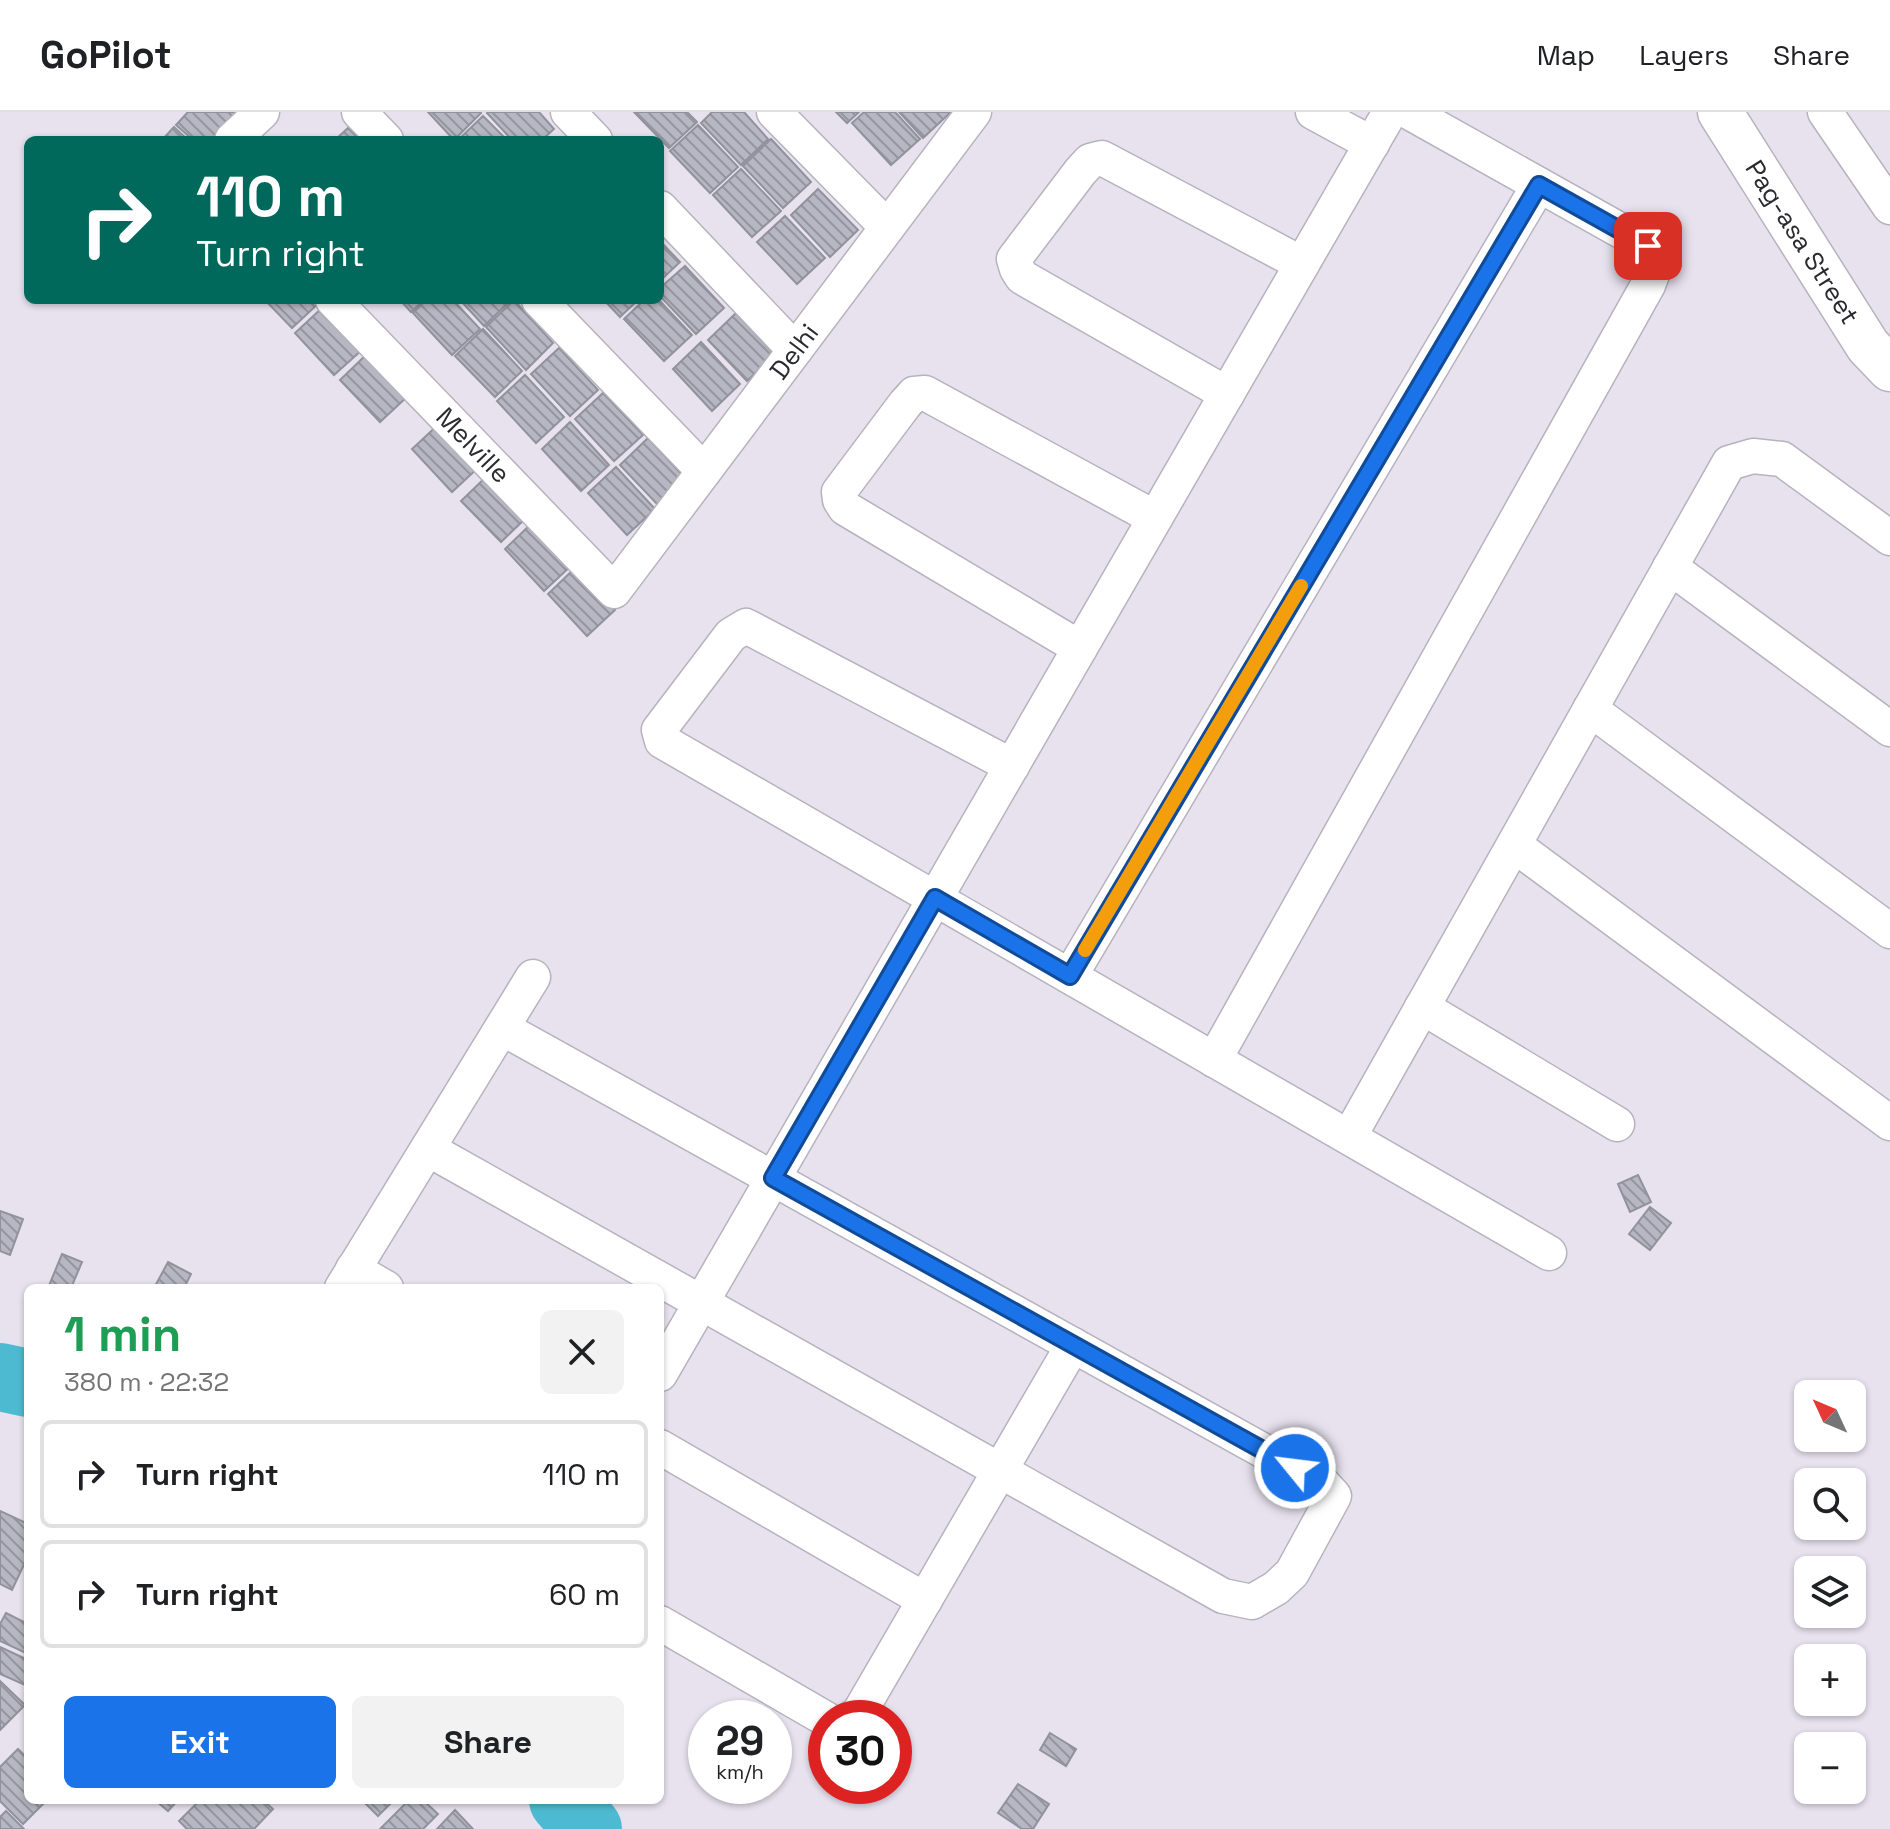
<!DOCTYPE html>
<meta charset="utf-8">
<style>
:root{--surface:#fff;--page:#f2f2f2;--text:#202124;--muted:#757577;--line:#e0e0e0;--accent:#1a73e8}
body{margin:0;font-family:"Space Grotesk",sans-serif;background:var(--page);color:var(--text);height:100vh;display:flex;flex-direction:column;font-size:30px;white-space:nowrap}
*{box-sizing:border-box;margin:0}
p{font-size:26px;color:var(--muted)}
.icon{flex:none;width:44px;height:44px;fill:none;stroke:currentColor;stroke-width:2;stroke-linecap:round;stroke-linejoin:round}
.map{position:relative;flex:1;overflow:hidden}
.details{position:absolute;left:24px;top:1172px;width:640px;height:520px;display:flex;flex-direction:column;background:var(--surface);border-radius:12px;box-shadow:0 2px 6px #0004}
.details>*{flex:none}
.top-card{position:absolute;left:24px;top:24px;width:640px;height:168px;border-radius:12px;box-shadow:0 2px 6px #0004;background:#00695c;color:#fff;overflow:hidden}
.needle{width:52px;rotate:314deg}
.tools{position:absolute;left:1794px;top:1268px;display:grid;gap:16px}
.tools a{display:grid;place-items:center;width:72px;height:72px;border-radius:12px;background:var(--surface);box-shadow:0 2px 6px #0004;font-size:40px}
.speed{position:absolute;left:688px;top:1588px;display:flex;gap:16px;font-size:40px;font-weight:700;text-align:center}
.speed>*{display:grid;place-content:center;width:104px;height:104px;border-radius:50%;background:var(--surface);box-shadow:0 2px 6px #0004;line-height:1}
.speed small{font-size:20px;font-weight:400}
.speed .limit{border:12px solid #d22;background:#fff;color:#111}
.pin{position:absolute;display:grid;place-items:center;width:68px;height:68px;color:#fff;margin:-34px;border-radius:16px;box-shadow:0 4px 12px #0006}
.me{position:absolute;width:88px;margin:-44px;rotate:299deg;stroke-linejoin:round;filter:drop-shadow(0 0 6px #0008)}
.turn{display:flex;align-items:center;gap:28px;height:168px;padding:0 40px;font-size:36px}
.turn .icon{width:104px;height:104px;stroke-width:2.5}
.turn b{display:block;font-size:56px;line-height:68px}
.round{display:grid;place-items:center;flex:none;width:84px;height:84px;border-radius:12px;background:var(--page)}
.overview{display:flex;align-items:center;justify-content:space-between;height:136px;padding:0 40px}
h1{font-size:48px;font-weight:700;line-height:60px;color:#1e9e55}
.primary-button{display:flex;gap:16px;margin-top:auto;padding:16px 40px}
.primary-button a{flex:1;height:92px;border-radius:12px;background:var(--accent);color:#fff;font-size:32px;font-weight:700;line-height:92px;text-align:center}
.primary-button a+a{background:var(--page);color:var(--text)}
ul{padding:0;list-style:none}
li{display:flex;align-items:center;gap:24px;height:108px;margin:0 16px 12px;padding:0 24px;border:4px solid var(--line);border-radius:12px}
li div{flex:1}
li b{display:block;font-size:30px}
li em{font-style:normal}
header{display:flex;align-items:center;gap:48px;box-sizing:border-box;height:112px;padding:0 40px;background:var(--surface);border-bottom:2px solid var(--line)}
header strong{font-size:38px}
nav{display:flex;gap:44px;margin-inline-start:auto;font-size:28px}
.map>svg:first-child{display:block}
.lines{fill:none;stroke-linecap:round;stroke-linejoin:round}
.river{stroke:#4dbad1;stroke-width:68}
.building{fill:url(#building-back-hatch);stroke:#91929d;stroke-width:2}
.street-casing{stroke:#b7b3be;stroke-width:37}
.secondary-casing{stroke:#b7b3be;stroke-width:47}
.street{stroke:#fff;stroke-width:34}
.secondary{stroke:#fff;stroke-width:44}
.route-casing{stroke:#114b97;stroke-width:20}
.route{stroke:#1a73e8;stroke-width:14}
.slow{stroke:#f59e0b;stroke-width:14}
.labels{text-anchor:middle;stroke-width:6;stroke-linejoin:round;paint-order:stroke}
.street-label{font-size:26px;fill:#2b292e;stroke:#f4effb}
</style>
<header>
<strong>GoPilot</strong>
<nav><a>Map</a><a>Layers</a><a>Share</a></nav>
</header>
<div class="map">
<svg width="1890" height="1717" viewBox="0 0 1890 1717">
<defs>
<pattern id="building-back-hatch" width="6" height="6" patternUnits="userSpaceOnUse" patternTransform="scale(2)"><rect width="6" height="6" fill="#b6b7c2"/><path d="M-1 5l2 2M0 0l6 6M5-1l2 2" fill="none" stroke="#94959e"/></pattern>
</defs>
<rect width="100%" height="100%" fill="#e7e2ee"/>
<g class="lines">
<path class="river" d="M0,1265L28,1271
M563,1688L588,1717"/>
</g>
<path class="building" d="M188,0H238L213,28H193L176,13Z
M428,0H480L481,1L454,28Z
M488,0H539L554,17L542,28H512L487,1Z
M634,0H687L697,10L669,36Z
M712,0H744L768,27L741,53L701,11Z
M836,0H859L847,11Z
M864,0H895L920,27L891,53L852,11Z
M899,0H951L923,26Z
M483,4L507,28H458Z
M698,13L738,55L710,81L670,39Z
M174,15L188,28H162Z
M348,16L360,28H335Z
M771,27L811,70L783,96L743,54Z
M741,57L781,99L752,125L713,83Z
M818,77L858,118L830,145L791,103Z
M785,104L825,146L797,172L757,130Z
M660,129L680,150L660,169Z
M685,154L724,196L696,222L660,184V176Z
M265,188H318L320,190L292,216Z
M400,188H424L411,200Z
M426,188H453L480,217L452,243L413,201Z
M460,188H511L484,214Z
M514,188L553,231L526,258L486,215Z
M604,188H638L620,205Z
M644,188H659L692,223L664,249L624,207Z
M323,195L363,237L334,263L295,221Z
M736,201L775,243L747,269L708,228Z
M483,217L522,259L495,285L455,244Z
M701,230L740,272L712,299L673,257Z
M559,236L598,278L570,304L531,262Z
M368,241L408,284L380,310L340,268Z
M525,263L564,305L536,331L497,289Z
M603,281L643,323L614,349L575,307Z
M570,310L609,353L581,379L542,337Z
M440,311L480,354L452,380L412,337Z
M648,326L688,369L660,395L620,353Z
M616,355L655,397L627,423L588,381Z
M489,362L528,404L501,430L461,389Z
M533,410L573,452L544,479L505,437Z
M576,455L615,498L587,524L548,482Z
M1638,1063L1651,1090L1630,1100L1618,1072Z
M1650,1095L1671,1111L1650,1138L1629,1122Z
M0,1099L23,1107L10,1143L0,1139Z
M62,1142L82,1150L71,1176H48Z
M168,1150L191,1162L184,1176H154Z
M0,1399L28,1412V1444L12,1478L0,1472Z
M6,1501L28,1512V1542L0,1529V1512Z
M0,1535L28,1548V1566L25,1573L0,1562Z
M0,1569L25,1593L0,1618Z
M1050,1621L1076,1637L1066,1654L1040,1638Z
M18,1637L28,1647V1688H47L23,1712L0,1689V1655Z
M1018,1672L1049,1692L1033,1717H1022L998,1701Z
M155,1688H178L168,1699Z
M200,1688H263L273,1697L254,1717H187L179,1709Z
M362,1688H394L378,1704Z
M409,1688H423L438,1702L423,1717H380Z
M455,1698L473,1717H437Z
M6,1699L24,1717H0V1705Z"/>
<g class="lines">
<defs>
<g id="street">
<path d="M359,0L386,28"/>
<path d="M568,0L595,28"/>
<path d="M774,0L887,115"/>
<path d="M1313,0L1372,32"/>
<path d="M1825,0L1890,95"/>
<path d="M232,28L262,0"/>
<path d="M660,96L795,238"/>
<path id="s1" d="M333,188L614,479L974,0"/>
<path d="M539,188L704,359"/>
<path d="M1227,282L1022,165L1017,157L1014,147L1080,60L1090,49L1102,46L1302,152"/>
<path d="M1670,455L1890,617"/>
<path d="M1080,536L845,396L840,388L839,380L905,292L914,282L925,281L1155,406"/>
<path d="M1590,597L1890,819"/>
<path d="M1012,654L746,514L731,523L659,618L662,629L1549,1141"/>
<path d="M1514,733L1890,1011"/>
<path d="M1070,864L1539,73"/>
<path d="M1422,895L1617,1012"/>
<path d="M1214,948L1648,173L1655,154L1648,134L1409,0"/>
<path d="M1349,1025L1729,351L1753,344L1782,347L1890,426"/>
<path d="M428,1037L1223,1484L1252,1490L1276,1476L1292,1461L1334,1384L1323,1372L502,916"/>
<path d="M353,1157L386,1176"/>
<path d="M342,1176L533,865"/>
<path d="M660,1262L1390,0"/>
<path d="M660,1335L925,1488"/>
<path d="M660,1511L826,1607"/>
<path d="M852,1606L859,1601L1073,1233"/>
</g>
<g id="secondary">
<path id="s2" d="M1720,0L1868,234L1890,257"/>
</g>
</defs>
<use href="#street" class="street-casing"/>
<use href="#secondary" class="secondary-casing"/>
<use href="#street" class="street"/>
<use href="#secondary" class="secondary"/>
</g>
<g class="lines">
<defs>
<path id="route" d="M1295,1356L773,1066L935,786L1070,864L1539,73L1648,134"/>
</defs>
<use href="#route" class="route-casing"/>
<use href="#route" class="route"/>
<path class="slow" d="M1085,838L1301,474"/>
</g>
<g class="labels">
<g class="street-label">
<text dy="9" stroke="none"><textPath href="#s2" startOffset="154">Pag-asa Street</textPath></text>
<text dy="9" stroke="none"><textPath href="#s1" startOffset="704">Delhi</textPath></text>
<text dy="9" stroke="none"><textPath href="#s1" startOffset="202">Melville</textPath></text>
</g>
</g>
</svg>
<div class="tools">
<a><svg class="needle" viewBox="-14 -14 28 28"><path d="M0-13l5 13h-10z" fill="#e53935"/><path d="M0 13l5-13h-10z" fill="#757577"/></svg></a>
<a><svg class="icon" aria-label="search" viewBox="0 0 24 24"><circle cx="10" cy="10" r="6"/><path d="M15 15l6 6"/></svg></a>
<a><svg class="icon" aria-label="layers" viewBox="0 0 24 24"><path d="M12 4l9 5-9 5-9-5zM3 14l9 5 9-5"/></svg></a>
<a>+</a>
<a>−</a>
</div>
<div class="speed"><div>29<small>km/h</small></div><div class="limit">30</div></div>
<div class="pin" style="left:1648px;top:134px;background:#d93025"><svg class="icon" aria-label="arrive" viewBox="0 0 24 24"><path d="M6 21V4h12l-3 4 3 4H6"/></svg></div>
<svg class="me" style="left:1295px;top:1356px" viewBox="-20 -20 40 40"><circle r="17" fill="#1a73e8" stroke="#fff" stroke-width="3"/><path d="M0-11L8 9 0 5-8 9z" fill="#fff"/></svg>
<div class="top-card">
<div class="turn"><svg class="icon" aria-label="right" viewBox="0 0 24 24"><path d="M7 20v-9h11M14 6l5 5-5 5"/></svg><div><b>110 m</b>Turn right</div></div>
</div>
<section class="details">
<div class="overview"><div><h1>1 min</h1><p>380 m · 22:32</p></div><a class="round"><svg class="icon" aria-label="close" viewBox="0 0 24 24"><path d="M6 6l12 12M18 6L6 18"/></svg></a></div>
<ul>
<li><svg class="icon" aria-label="right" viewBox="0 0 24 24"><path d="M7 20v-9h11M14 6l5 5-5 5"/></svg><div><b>Turn right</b></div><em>110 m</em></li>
<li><svg class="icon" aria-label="right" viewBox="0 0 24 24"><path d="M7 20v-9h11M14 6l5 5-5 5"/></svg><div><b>Turn right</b></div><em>60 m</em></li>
</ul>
<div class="primary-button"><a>Exit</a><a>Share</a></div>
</section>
</div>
